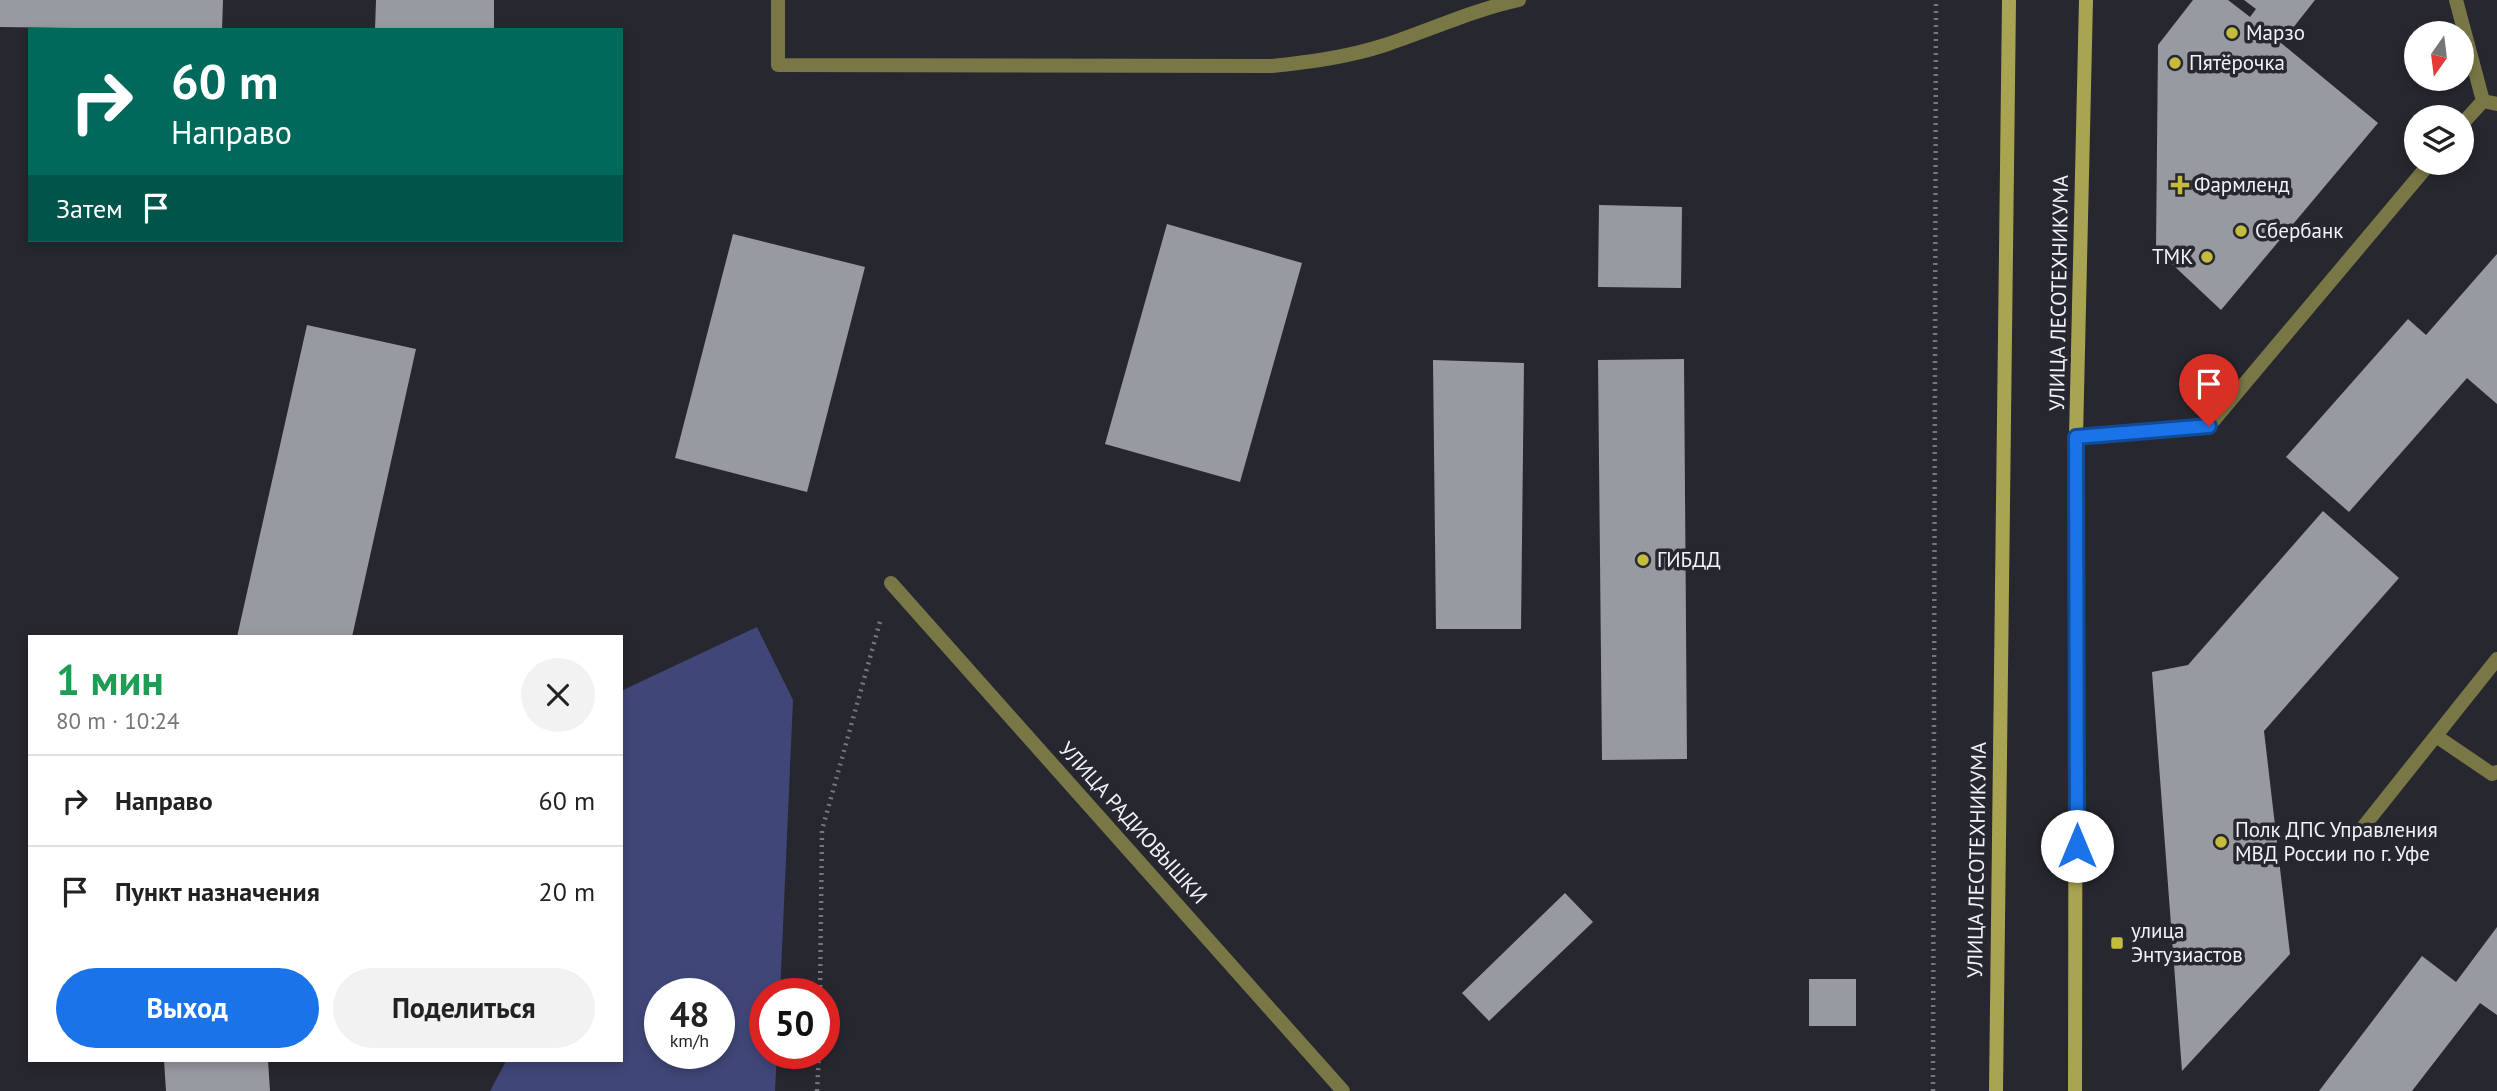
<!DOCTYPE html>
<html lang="ru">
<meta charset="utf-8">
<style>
:root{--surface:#fff;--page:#f2f2f2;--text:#222;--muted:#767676;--line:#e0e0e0;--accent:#1a73e8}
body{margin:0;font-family:"PT Sans",sans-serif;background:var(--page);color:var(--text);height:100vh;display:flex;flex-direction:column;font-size:26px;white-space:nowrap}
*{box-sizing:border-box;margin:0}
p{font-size:23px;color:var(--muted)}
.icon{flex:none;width:38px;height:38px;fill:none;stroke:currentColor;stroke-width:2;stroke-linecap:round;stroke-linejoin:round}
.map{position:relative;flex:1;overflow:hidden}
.drawer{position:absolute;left:28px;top:635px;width:595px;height:427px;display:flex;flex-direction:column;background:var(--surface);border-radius:0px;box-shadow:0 4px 10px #0003}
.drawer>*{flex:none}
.top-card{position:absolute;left:28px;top:28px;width:595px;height:214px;border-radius:0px;box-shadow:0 4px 10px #0003;background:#00695c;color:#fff;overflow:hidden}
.needle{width:46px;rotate:194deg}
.fabs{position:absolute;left:2404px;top:21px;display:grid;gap:14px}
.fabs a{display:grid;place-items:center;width:70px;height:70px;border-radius:50%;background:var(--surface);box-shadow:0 4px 10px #0003;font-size:35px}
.speed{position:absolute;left:644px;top:978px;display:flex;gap:14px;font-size:35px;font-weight:700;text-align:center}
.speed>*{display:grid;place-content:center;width:91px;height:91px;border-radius:50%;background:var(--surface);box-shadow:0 4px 10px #0003;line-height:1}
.speed small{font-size:18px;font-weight:400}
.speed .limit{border:10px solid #d22;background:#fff;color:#111}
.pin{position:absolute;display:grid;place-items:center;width:60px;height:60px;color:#fff;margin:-72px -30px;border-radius:50% 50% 50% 0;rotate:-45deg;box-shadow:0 0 7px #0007}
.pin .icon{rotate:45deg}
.me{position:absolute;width:77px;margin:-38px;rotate:0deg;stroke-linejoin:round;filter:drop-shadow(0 0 5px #0008)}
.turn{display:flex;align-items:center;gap:24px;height:147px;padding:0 28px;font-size:32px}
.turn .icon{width:91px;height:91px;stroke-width:2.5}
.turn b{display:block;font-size:49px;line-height:60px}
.then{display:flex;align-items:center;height:66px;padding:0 28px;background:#0003;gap:14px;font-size:26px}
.round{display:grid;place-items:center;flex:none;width:74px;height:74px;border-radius:37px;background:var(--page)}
.summary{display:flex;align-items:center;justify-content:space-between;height:119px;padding:0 28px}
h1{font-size:42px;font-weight:700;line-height:52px;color:#1e9e55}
.action{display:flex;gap:14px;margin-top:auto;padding:14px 28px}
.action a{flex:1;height:80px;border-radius:42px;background:var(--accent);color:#fff;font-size:28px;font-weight:700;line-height:80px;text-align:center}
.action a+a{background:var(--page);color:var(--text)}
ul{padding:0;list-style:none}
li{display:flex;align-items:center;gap:21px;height:91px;padding:0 28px;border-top:2px solid var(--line)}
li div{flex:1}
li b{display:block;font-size:26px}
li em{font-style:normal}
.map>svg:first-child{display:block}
.green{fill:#404778;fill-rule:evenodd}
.building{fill:#989aa2}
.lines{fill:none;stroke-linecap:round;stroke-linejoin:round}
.path{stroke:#76777d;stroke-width:4.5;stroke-dasharray:2 5;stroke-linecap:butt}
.service{stroke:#7a7746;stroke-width:14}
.secondary{stroke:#a9a452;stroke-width:14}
.route-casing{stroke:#114b97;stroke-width:18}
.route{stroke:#1a73e8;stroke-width:12}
.poi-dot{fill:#c4bc3d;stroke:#27282f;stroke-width:2.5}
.labels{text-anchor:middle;stroke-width:7;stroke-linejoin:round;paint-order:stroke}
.poi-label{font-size:21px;fill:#f2f3f7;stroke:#27282f;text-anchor:start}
.street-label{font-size:21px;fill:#f2f3f7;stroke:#27282f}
</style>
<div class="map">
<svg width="2497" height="1091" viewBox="0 0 2497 1091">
<rect width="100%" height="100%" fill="#27282f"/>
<path class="green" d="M757,627L793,700L780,994H765V1054H777L775,1091H490L506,1061L621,1060V691ZM660,994H719V1054H660Z"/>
<path class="building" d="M0,0H223L222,30L0,27Z
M376,0H494V30H375Z
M2193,0H2228L2250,17L2256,9L2244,0H2315L2281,43L2378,123L2221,310L2156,249L2158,45Z
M1599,205L1682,207L1681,288L1598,287Z
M1167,224L1302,263L1240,482L1105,444Z
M733,234L865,267L807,492L675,458Z
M2497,254V404L2467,378L2349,512L2286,457L2408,319L2426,335Z
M307,325L416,349L352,637H237Z
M1684,359L1687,759L1602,760L1598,360Z
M1433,360L1524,363L1521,629H1436Z
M2323,511L2399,578L2264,731L2290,954L2182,1071L2152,672L2188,665Z
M1565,893L1593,922L1489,1021L1462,993Z
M2497,927V1015L2480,1003L2412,1091H2319L2422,956L2456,982Z
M1809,979H1856V1026H1809Z
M164,1060H268L270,1091H166Z"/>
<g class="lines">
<path class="path" d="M820,994L822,830L881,618
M817,1091L819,1054
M1933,1091L1936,0"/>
<path class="service" d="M778,0V65L1272,66C1310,62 1348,57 1385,45C1430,30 1473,10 1519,0
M2456,0L2483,101
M2462,124L2483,101L2497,104
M2076,437L2209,426L2430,163
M891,583L1343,1091
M2436,736L2492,774L2497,772
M2360,831L2497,659"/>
<path class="secondary" d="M1996,1091L2009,0
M2075,1091L2076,437L2086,0"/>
</g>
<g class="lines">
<defs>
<path id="route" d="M2077,846L2076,437L2209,426"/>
</defs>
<use href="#route" class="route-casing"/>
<use href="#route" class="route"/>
</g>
<g class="poi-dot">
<circle cx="2232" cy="33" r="7"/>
<circle cx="2175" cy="63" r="7"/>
<path d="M2176.5 174.5h7v7h7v7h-7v7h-7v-7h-7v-7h7z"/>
<circle cx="2241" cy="231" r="7"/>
<circle cx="2207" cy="257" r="7"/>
<circle cx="1643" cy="560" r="7"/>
<circle cx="2221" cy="842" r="7"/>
<rect x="2110" y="936" width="14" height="14" rx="3.5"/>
</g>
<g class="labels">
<g class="poi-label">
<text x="2246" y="40">Марзо</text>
<text x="2189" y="70">Пятёрочка</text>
<text x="2194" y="192">Фармленд</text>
<text x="2255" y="238">Сбербанк</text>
<text x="2193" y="264" text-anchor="end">ТМК</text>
<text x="1657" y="567">ГИБДД</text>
<text x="2235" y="837">Полк ДПС Управления<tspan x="2235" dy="24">МВД России по г. Уфе</tspan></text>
<text x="2131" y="938">улица<tspan x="2131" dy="24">Энтузиастов</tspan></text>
</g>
<g class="street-label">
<text transform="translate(2059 293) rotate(-89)" y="7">УЛИЦА ЛЕСОТЕХНИКУМА</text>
<text transform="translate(1133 823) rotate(48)" y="7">УЛИЦА РАДИОВЫШКИ</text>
<text transform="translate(1977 860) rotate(-89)" y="7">УЛИЦА ЛЕСОТЕХНИКУМА</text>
</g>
</g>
</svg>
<div class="fabs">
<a><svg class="needle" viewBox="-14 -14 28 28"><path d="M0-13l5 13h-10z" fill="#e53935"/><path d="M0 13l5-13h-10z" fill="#767676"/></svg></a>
<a><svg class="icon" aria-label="layers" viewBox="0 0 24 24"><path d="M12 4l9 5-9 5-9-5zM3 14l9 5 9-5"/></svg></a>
</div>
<div class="speed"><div>48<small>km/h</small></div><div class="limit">50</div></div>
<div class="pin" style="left:2209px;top:426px;background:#d93025"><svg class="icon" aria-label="arrive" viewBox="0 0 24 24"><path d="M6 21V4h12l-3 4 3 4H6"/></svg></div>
<svg class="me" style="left:2077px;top:846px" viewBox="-20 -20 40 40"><circle r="19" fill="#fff"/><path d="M0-13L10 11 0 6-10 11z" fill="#1a73e8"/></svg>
<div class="top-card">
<div class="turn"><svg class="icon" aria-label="right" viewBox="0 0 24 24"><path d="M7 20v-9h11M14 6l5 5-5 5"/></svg><div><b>60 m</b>Направо</div></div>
<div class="then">Затем<svg class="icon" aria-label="arrive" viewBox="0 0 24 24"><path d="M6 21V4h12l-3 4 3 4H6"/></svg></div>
</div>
<section class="drawer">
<div class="summary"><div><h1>1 мин</h1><p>80 m · 10:24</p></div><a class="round"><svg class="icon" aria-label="close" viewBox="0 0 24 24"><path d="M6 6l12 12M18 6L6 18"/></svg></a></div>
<ul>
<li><svg class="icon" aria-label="right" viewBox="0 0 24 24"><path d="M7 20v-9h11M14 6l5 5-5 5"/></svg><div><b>Направо</b></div><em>60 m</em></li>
<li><svg class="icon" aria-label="arrive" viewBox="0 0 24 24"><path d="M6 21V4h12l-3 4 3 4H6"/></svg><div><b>Пункт назначения</b></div><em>20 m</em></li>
</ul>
<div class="action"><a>Выход</a><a>Поделиться</a></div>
</section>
</div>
